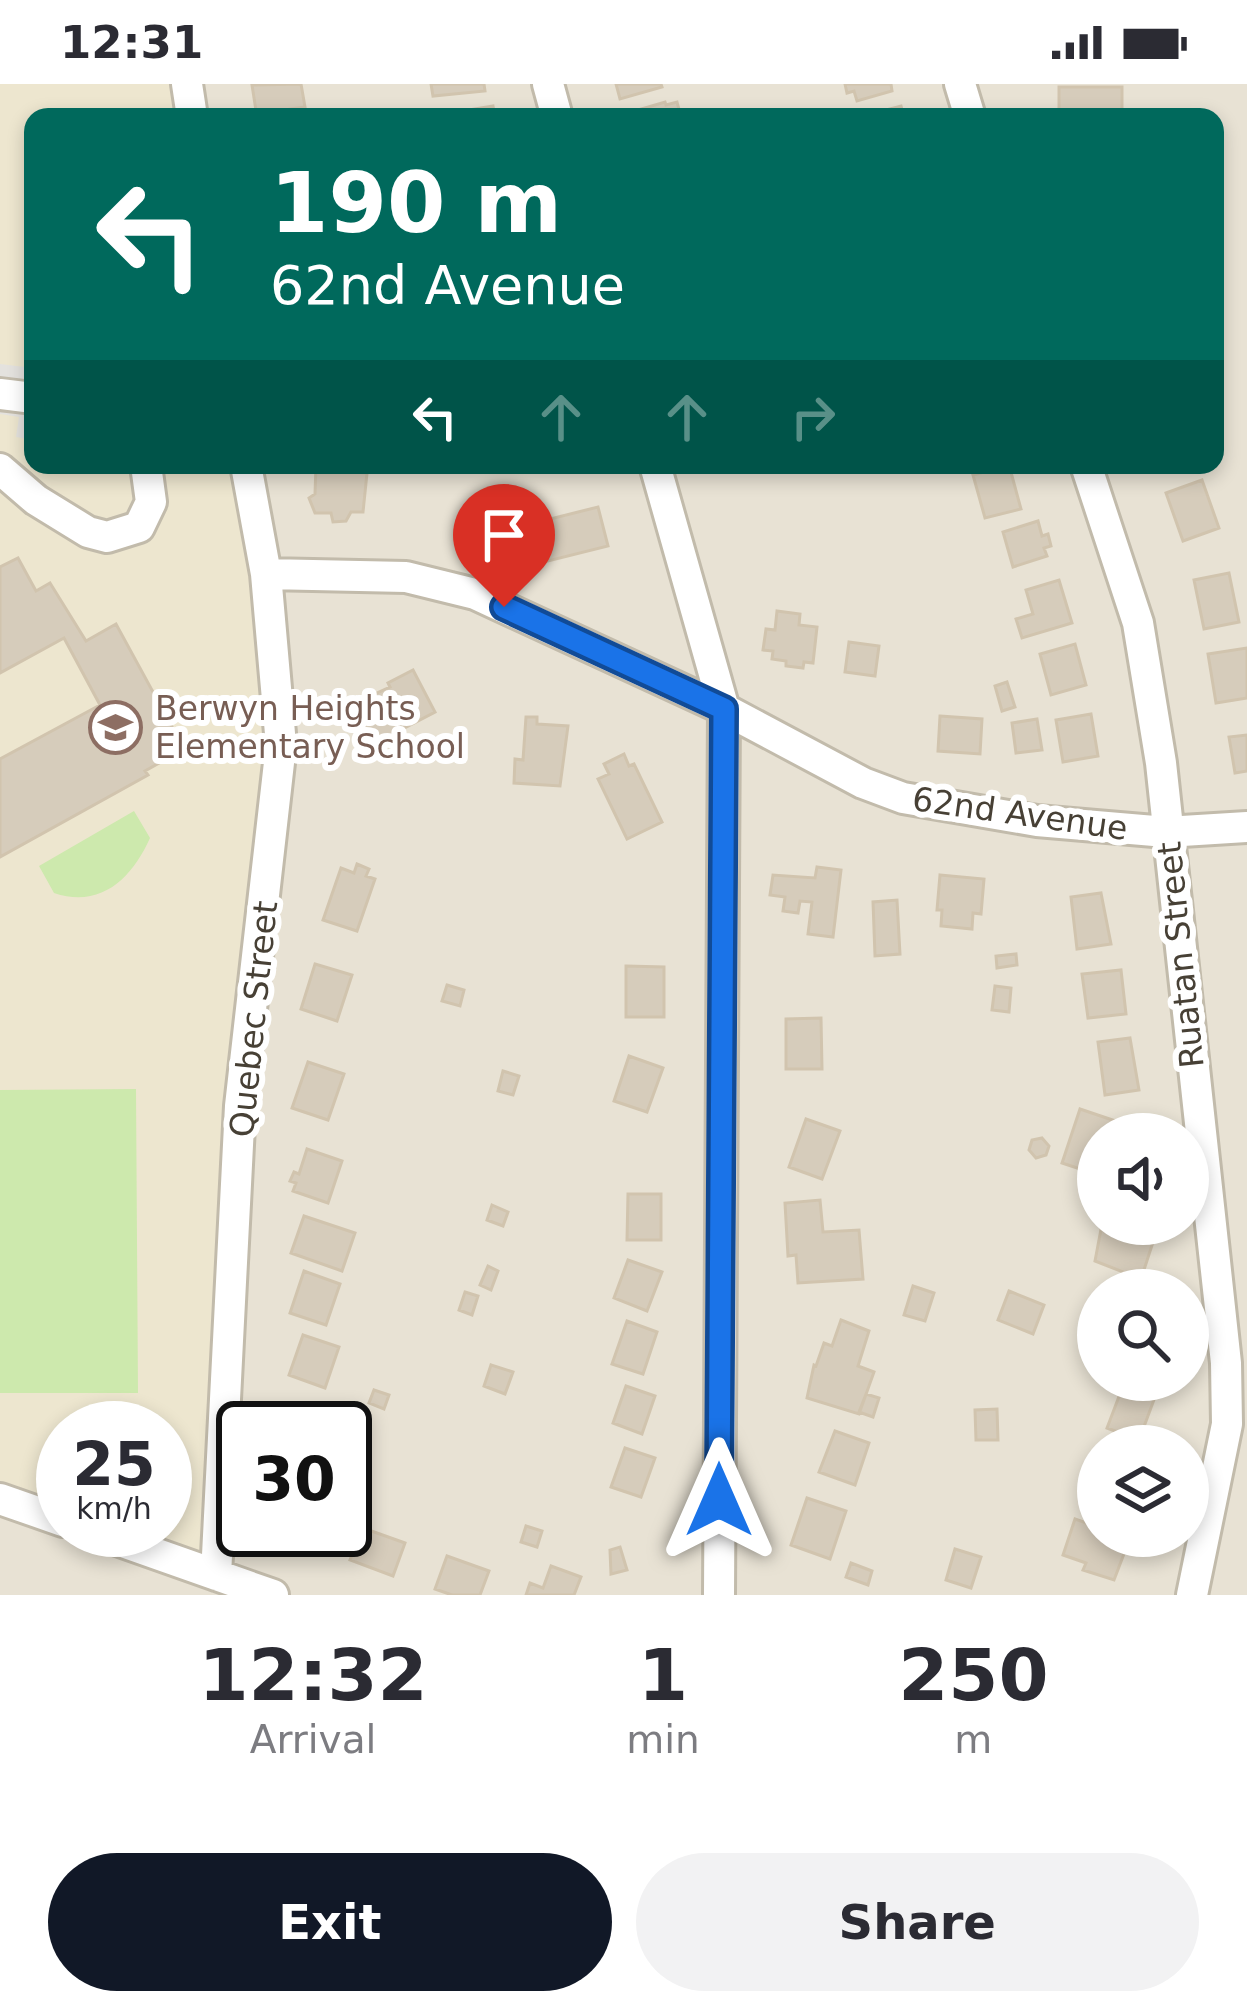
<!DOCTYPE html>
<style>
:root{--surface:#fff;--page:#f2f2f3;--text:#2b2b33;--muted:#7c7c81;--accent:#111827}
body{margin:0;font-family:"DejaVu Sans",sans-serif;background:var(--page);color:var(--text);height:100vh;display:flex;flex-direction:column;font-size:45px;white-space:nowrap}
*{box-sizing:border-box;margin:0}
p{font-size:39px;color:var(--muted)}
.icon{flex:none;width:66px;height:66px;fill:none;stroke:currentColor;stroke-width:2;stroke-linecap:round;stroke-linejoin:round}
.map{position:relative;height:1511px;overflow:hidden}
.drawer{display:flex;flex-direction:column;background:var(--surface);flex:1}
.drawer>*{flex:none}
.top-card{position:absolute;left:24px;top:24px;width:1200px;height:366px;border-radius:24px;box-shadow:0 6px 18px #0003;background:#00695c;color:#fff;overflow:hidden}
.tools{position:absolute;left:1077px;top:1029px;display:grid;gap:24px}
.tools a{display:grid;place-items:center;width:132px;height:132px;border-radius:50%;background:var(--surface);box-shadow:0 6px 18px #0003;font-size:60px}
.speed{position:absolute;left:36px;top:1317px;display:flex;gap:24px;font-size:60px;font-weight:700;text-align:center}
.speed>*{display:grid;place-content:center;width:156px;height:156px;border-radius:50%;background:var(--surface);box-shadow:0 6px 18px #0003;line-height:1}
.speed small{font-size:30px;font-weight:400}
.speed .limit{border:6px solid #111;border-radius:18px;background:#fff;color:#111}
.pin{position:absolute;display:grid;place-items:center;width:102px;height:102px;color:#fff;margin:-123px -51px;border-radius:50% 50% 50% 0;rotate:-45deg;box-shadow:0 0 12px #0007}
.pin .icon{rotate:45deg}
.me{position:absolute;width:132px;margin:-66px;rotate:0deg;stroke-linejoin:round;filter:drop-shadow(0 0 9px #0008)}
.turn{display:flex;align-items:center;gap:42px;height:252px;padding:0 48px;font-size:54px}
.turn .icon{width:156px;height:156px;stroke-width:2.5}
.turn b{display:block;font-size:84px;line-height:102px}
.lanes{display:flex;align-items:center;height:114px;padding:0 48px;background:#0003;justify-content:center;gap:60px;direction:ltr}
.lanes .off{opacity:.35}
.eta{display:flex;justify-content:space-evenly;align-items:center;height:204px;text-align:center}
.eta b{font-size:72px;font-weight:700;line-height:84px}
.button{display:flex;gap:24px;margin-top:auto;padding:24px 48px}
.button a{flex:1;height:138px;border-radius:72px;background:var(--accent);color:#fff;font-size:48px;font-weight:700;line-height:138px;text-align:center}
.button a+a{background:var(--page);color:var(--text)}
.status{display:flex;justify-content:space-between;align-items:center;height:84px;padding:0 60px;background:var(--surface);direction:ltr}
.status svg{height:33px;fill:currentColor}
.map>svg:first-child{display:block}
.residential{fill:#e8e2d4;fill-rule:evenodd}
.education{fill:#ede6cf}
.green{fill:#cde9ad}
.parking{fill:#e4e2de}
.building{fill:#d6ccbb;stroke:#d1c4ae;stroke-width:3}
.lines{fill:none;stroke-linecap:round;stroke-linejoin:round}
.minor-casing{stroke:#c2bbab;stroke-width:36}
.minor{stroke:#fff;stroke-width:30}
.route-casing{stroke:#114b97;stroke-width:30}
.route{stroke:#1a73e8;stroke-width:21}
.labels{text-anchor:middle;stroke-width:12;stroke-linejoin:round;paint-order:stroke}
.education-label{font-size:33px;fill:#785e54;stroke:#fff;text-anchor:start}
.street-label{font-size:33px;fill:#474035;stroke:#fff}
</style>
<div class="status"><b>12:31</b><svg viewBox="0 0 49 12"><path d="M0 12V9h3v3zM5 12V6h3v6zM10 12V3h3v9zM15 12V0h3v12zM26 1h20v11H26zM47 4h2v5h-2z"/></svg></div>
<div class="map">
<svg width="1247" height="1511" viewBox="0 0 1247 1511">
<rect width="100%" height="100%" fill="#f4f0e6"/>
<path class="residential" d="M187,0H1247V1511H0V1415L63,1446H89L215,1490L246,381H1215V33H192ZM1098,1050H1188V1140H1098ZM1098,1206H1188V1296H1098ZM243,1344H345V1446H243ZM1098,1362H1188V1452H1098Z"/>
<path class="education" d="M0,0H187L192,33H33V381H246L278,598L216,1491L89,1446H165V1344H63V1437L0,1415Z"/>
<path class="green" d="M134,727L150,754C132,794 101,825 54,809L39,782Z
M136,1005L138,1309H0V1006Z"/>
<path class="parking" d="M0,280L33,284V356L16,353L19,333L0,330Z"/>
<path class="building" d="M301,0L305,23L290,25L291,33H257L252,1Z
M431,0H484L485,7L433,12Z
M616,0H661L662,3L620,15Z
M845,0H891L892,7L857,17L854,7L847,9Z
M1059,3H1122V33H1059Z
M665,18L666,21L677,18L680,29L688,27L690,33H633L631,28Z
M493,22L495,33H458L457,28Z
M901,22L904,33H867V31Z
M316,381H342V387L367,389L363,428H351L346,437L333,438L331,429H315L309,414L315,410Z
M1009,381L1021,425L985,434L973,391Z
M1202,396L1219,444L1183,457L1166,409Z
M470,415L526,440L515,462L460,436Z
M598,423L608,462L540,479L530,440Z
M1038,437L1042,452L1048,450L1051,462L1044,464L1047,472L1013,483L1003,448Z
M18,474L36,507L50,499L86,557L116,540L184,665L145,687L148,691L0,773V675L100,621L64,554L0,589V483Z
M1229,489L1239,538L1204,545L1194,496Z
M1059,496L1072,539L1022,554L1016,535L1033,530L1026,506Z
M777,527L800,530L799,541L817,543L813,579L804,578L803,584L786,582V577L772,575L773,567L763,566L766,545L775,546Z
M849,558L879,562L875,592L845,588Z
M1075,560L1086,601L1051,611L1040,570Z
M1247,564V614L1216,619L1208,570Z
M413,586L435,628L368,663L346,623L390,603L388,599Z
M1007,598L1015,623L1002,627L995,602Z
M1091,630L1098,672L1063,678L1056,636Z
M940,632L982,635L980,670L938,667Z
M526,633H537V640L568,642L560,702L514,699L515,675L523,676Z
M1037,635L1042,666L1016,669L1012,639Z
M1247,651V687L1235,689L1229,653Z
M624,670L629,682L634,680L662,738L627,755L598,695L609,690L604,680Z
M357,780L369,785L366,792L375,795L357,847L323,836L341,784L354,789Z
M817,783L841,786L833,853L808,850L812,818L800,817L798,829L783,827L785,813L770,811L773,791L815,794Z
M940,791L984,795L981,830L973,829L972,845L941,842L942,826H937Z
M1101,809L1111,860L1077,865L1071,813Z
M897,816L900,870L875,872L873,818Z
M1016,870L1017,881L997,884L996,872Z
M315,880L352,891L337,937L301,925Z
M626,882L664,883V933H626Z
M1121,886L1126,930L1088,934L1082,890Z
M447,901L464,906L460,922L442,917Z
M995,902L1011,904L1009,928L992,926Z
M821,934L822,985H786V935Z
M1130,954L1139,1006L1105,1011L1098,958Z
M629,972L663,984L647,1028L614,1017Z
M308,978L344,990L328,1036L292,1024Z
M503,987L519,992L513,1011L498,1007Z
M1080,1025L1151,1049L1150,1050H1098V1091L1062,1079Z
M806,1035L840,1047L822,1095L789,1083Z
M1042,1054L1049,1062L1046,1071L1036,1074L1029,1066L1032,1056Z
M307,1065L342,1077L328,1119L293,1107L296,1099L290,1097L294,1088L299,1090Z
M628,1110H661V1156H627Z
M820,1116L823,1148L859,1146L863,1195L798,1199L796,1171L788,1172L785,1119Z
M492,1121L508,1128L503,1142L487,1136Z
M304,1132L355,1149L342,1187L291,1169Z
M1102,1140H1119L1154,1155L1141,1195L1095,1177Z
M628,1176L662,1188L647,1227L614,1214Z
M488,1182L498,1187L491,1206L480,1201Z
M304,1187L340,1200L326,1241L290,1229Z
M913,1202L934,1209L925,1237L904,1231Z
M1009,1207L1044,1221L1033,1250L998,1236Z
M465,1208L478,1212L472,1231L459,1226Z
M841,1236L869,1247L858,1282L874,1288L859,1330L807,1314L814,1281L816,1282L824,1259L832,1262Z
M627,1237L657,1248L643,1290L612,1280Z
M303,1251L339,1263L325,1304L289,1291Z
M491,1281L513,1288L505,1310L484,1302Z
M626,1302L655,1312L642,1350L613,1339Z
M1123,1302L1155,1313L1139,1356L1107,1344Z
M374,1306L389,1311L384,1325L369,1319Z
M866,1310L879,1314L873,1333L859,1328Z
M997,1325L998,1356H976L975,1326Z
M835,1347L869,1359L855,1401L819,1388Z
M625,1364L655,1374L641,1413L611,1403Z
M1098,1373V1415L1084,1410Z
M807,1414L846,1427L830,1475L791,1461Z
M1075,1435L1098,1443V1452L1130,1454L1114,1496L1083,1486L1086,1479L1063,1471Z
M526,1442L542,1447L537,1463L521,1458Z
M363,1444L405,1459L393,1492L350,1476Z
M289,1446H318V1455L289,1456Z
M620,1463L627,1486L611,1490L610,1466Z
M955,1465L981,1473L971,1504L946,1496Z
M447,1472L489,1487L480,1511H452L435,1505Z
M851,1479L872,1487L868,1501L846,1493Z
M551,1482L581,1493L574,1511H526L530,1499L543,1504Z"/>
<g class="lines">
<defs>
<path id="minor" d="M187,0L192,33
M548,0L557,33
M960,0L970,33
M0,310L33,314
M655,381L724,625L719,1511
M1086,381L1138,539L1161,679L1226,1279L1227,1340L1192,1511
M0,385L36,416L88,448L107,453L139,443L151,418L146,381
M266,490L406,493L475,510L724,625L863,699L903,714L1037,737L1166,748L1247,743
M0,1415L63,1437
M89,1446L273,1511
M216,1491L240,1022L281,661L266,490L246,381"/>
</defs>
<use href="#minor" class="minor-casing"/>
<use href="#minor" class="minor"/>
</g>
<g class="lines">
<defs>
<path id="route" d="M504,523L724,625L719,1416"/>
</defs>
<use href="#route" class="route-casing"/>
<use href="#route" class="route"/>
</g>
<defs>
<symbol id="school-ring" viewBox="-11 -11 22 22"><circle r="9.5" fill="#fff" stroke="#8d6e63" stroke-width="1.5"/><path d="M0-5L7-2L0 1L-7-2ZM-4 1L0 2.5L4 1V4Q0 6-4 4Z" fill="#8d6e63"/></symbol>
</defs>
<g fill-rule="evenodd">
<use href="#school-ring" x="86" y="614" width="59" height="59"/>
</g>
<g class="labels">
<g class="education-label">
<text x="155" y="636">Berwyn Heights<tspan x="155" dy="38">Elementary School</tspan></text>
</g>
<g class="street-label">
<text transform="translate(1020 729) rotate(8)" y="12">62nd Avenue</text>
<text transform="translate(1180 871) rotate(-96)" y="12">Ruatan Street</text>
<text transform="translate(253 935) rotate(-84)" y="12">Quebec Street</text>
</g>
</g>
</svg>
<div class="tools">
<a><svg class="icon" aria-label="sound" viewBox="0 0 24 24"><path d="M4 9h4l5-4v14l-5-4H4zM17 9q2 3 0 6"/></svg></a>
<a><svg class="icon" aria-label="search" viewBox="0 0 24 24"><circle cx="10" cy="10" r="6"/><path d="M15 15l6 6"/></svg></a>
<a><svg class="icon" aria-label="layers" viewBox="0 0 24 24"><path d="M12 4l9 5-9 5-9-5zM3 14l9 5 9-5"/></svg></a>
</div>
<div class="speed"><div>25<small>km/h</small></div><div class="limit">30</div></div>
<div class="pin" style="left:504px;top:523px;background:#d93025"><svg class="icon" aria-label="arrive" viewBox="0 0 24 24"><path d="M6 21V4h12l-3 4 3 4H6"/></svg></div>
<svg class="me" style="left:719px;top:1416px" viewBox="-20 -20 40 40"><path d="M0-17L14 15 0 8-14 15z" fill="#1a73e8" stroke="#fff" stroke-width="4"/></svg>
<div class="top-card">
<div class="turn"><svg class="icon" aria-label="left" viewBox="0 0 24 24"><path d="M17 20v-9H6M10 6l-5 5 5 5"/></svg><div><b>190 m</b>62nd Avenue</div></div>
<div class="lanes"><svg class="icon" aria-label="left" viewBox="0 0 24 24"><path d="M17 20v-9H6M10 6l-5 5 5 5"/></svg><svg class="icon off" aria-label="ahead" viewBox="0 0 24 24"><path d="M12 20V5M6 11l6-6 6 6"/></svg><svg class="icon off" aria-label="ahead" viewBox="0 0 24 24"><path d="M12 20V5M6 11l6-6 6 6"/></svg><svg class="icon off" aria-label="right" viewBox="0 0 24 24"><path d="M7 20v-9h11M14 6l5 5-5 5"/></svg></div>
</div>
</div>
<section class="drawer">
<div class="eta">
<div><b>12:32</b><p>Arrival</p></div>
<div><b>1</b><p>min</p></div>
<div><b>250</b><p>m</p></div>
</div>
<div class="button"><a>Exit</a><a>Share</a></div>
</section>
